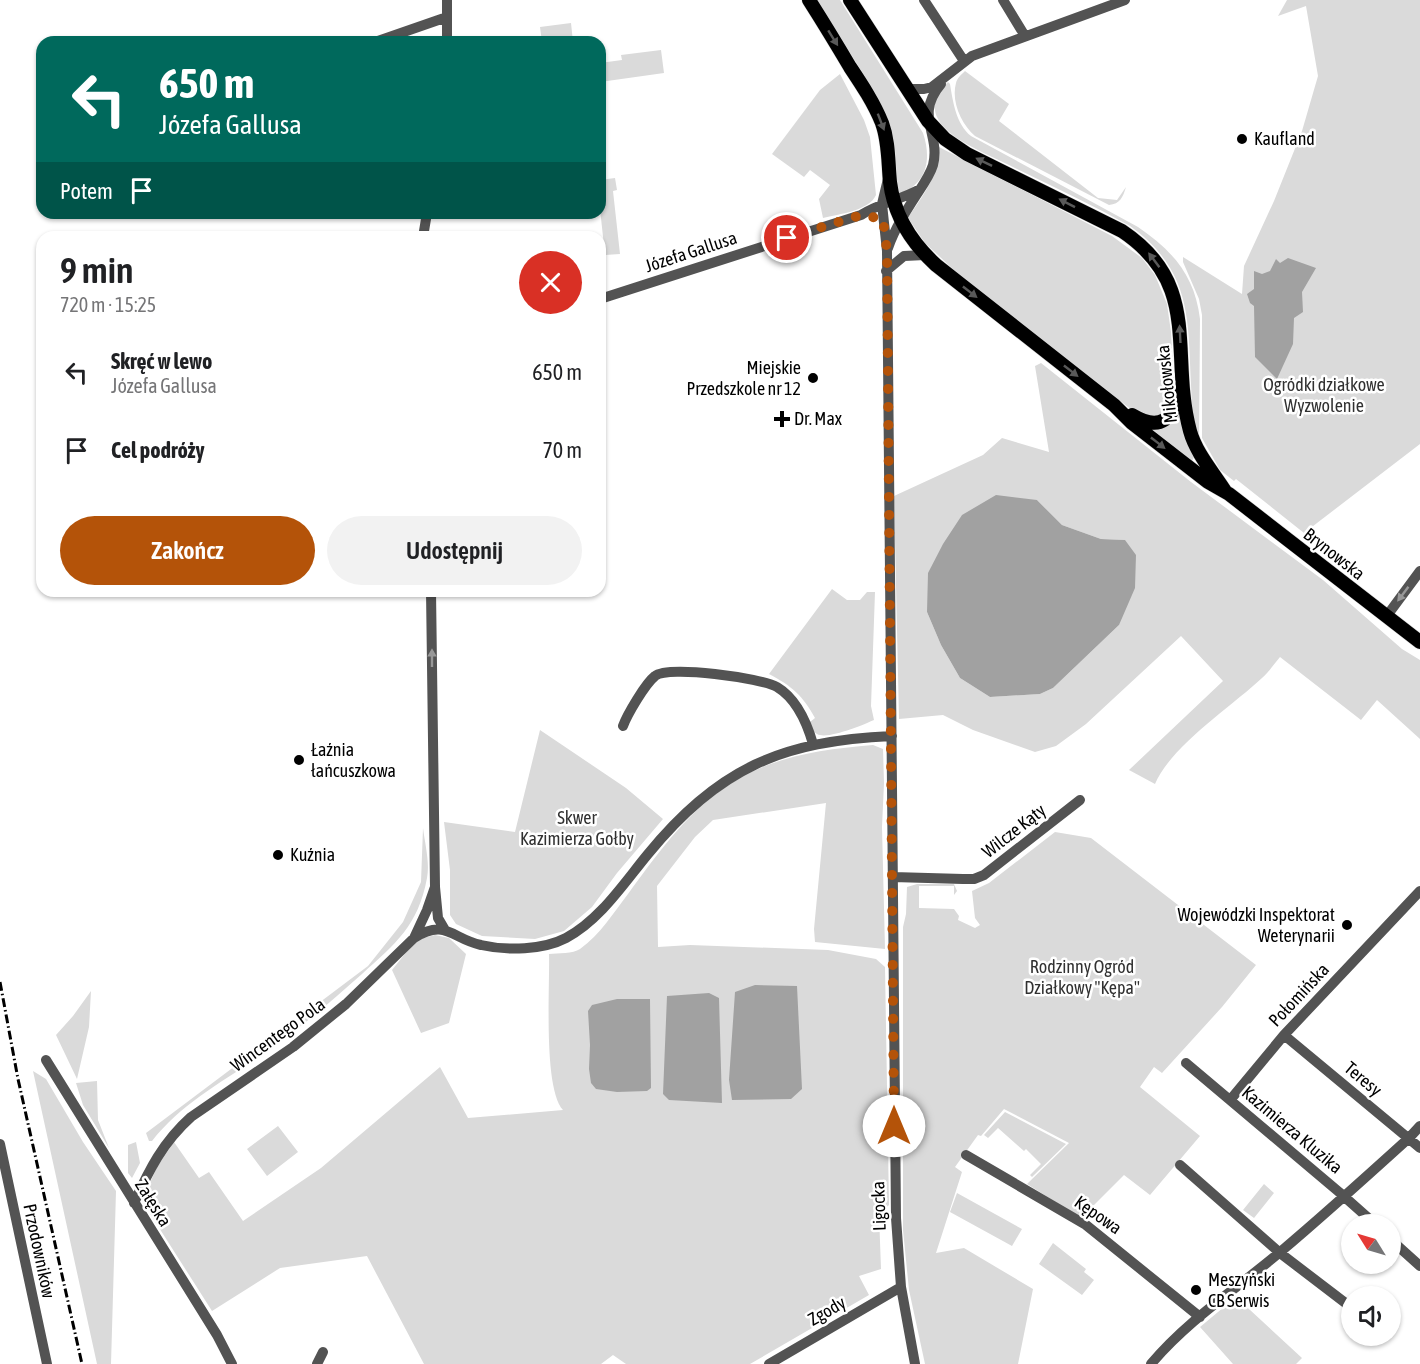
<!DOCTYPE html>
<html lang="pl">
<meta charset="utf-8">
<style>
:root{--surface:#fff;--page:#f2f2f2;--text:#202124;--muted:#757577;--accent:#b45309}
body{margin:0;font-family:"Asap Condensed",sans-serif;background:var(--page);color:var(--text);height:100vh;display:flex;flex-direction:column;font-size:22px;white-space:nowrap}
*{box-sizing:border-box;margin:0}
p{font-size:20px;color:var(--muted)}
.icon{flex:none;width:33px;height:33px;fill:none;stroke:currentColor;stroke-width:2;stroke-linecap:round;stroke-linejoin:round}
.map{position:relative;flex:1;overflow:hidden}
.panel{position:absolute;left:36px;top:231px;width:570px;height:366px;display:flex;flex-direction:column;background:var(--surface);border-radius:18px;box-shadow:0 2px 4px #0004}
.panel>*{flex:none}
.top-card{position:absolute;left:36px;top:36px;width:570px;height:183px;border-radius:18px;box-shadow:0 2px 4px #0004;background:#00695c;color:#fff;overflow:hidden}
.needle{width:39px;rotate:307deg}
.buttons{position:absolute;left:1341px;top:1214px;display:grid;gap:12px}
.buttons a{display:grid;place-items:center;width:60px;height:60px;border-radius:50%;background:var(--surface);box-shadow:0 2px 4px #0004;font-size:30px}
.pin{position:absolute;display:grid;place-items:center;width:51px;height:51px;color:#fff;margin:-26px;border:3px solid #fff;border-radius:50%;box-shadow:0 2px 6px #0007}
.me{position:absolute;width:66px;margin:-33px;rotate:0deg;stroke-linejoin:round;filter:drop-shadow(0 0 4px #0008)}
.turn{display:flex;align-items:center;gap:21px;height:126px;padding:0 24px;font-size:27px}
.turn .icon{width:78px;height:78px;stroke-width:2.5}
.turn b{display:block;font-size:42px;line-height:51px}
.then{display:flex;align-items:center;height:57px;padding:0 24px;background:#0003;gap:12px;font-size:22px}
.round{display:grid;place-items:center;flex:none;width:63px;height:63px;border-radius:32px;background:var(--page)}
.head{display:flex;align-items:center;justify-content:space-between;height:102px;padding:0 24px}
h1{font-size:36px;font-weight:600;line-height:45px}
.button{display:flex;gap:12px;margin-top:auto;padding:12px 24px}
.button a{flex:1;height:69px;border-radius:36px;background:var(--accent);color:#fff;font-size:24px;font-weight:600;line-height:69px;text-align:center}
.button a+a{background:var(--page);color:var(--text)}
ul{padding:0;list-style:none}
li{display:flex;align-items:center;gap:18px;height:78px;padding:0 24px}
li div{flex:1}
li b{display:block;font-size:22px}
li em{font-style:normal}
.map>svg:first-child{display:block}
.green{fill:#dadada;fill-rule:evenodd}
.water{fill:#a1a1a1}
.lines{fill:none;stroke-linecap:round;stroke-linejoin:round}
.major-casing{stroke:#dbdbdb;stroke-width:15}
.minor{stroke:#535353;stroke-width:10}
.major{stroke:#000;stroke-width:14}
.rail{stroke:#000;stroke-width:3;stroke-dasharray:9 3 1.5 3;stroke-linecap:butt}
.oneway{fill:#595959}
.oneway2{fill:#989898}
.route{stroke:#b45309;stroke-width:10;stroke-dasharray:0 18}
.poi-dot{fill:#000;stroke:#fff;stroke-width:2}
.labels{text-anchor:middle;stroke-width:5;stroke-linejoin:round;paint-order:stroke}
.poi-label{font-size:18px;fill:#000;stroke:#fff;text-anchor:start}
.street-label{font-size:18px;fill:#000;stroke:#fff}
.park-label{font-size:18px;fill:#313131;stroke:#fff}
</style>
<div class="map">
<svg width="1420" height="1364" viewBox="0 0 1420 1364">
<rect width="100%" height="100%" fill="#fff"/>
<path class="green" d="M817,0H840L923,133C932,160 927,184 898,195L895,149L885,113L867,80Z
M1287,0H1420V444L1304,533L1236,479L1234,481L1220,470L1202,438V315L1199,299L1183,262V257L1242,294L1244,266L1274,201L1302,131L1318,76L1306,6L1278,16Z
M571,23L573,42H542L540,27Z
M661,50L664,73L600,82V63L622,60L621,55Z
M965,71L1009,104L999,121L1098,198L1117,200L1126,187C1123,197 1120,204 1109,205L975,136C961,124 951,101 956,83C957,78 962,74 965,71Z
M840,74L864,120L870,137L876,195C869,211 839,214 823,218L819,199L830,185L810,170L804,177L772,154L820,90Z
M948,82L950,84C953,102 956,124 971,136L1138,227C1173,251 1195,276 1200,319L1199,440C1192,422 1192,404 1191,385C1188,317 1191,270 1130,226C1094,206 1056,188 1019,170C997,158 949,141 938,119C930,105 938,92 948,82Z
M939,147L1112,236L1142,258L1155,275L1167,304L1171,332L1175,399L1172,406L1155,419L1133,411L955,271L925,243L908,218C923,195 939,176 939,147Z
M615,178L617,190L613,191L620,254L605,255L600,209V180Z
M1041,363L1191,482L1323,580L1402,649L1420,660V739L1377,700L1361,720L1280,657C1274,664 1269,672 1262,678C1231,707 1171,746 1155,784L1129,770L1223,681L1181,636L1086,724L1056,746L1035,752L973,730L943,715L899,719L894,496L983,455L1002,438L1049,452L1035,366ZM1037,500L1062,525L1101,539L1125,540L1119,625L1053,688L1040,694L990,697L960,678L941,645L927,612Z
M1179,413L1184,432L1194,457L1192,461L1153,432L1154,428Z
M832,589L847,600H860L867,592H875L871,706L874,720C863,725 827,740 817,734C813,732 811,726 810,722L815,718C803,696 792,686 769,674Z
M540,730L626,788L663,819L617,873L592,907L564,931L535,939L482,936L456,924L450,915V870L444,822L515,832Z
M873,745L883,749L884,783L882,827L885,949L815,942L814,929L826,803L713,820L695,837L657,886L658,947L690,945L828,950L876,959L885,967L889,1205L879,1214L881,1269L859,1276L869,1295L750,1364H626L613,1355L601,1364H424L367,1256L280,1268L212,1311L142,1201L157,1167L174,1142L199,1178L209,1172L243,1221L321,1168L440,1067L468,1118L563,1110C543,1088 550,987 549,954C558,953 573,954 580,949C600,935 614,912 628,894C655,857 684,816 723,789C770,756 817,750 873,745Z
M423,828C425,844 430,863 427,878C418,926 396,943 362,974C335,998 307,1022 278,1044C235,1075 185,1099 152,1141H149L146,1133L368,966L403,922L421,882Z
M1055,832L1091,838L1256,965L1222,1007L1162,1073L1154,1067L1140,1087L1200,1136L1150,1195L1124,1175L1081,1218L1027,1184L1069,1143L1004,1109L981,1136L978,1135L955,1167L962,1172L936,1253L964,1248L1033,1289L1018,1364H925L909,1290L903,1230V927L906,914L907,887L917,884H954L957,891L954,895V886H919V908L954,909L959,916L958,920L975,928L980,925L975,918L972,891L989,883Z
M435,935L449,938L466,954L449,1023L421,1033L392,970L416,940Z
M91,991L89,1027L77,1079L56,1035L73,1016Z
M33,1071L46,1079L83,1142L116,1191L111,1364H97Z
M97,1081L98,1120L109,1148L83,1105L76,1083Z
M1005,1112L1066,1144L1032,1177L1030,1175L1041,1164L1026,1149L1024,1151L998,1128L988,1138L984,1135Z
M278,1126L298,1152L267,1176L247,1149Z
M136,1142L140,1163L132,1178L128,1173V1145Z
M1264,1184L1274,1193L1254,1218L1243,1210Z
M957,1193L1022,1229L1012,1246L950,1212Z
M1053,1243L1086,1269L1084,1272L1094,1280L1082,1295L1039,1264Z
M1236,1297L1302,1358L1296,1364H1233L1200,1327Z"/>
<path class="water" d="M1288,258L1316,268L1302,292L1303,312L1294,318L1293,344L1277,379L1255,357L1254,306L1250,303L1247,294L1254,289V271L1262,274L1270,271L1276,259L1280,263Z
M996,495L1037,500L1062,525L1101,539L1125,540L1136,555L1135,588L1119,625L1053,688L1040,694L990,697L960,678L941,645L927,612L928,573L943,544L962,515Z
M755,985L797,986L802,1089L791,1099L732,1100L729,1080L735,992Z
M709,993L719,998L722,1103L669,1100L663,1094L667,996Z
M617,999H650L651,1088L647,1091L617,1092L596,1089L591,1083L589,1069L590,1045L588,1011L592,1005Z"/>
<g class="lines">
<defs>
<path id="major" d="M809,0C823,22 837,45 850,67C862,85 874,103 882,123C889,142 888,162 890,182C894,216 912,243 936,265L1114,405L1132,423L1208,482L1229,494L1420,642
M850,0L928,121L945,139L967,154L1122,231C1203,285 1169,353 1190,431C1196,453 1213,472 1225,491
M1132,415C1162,433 1172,418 1182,390"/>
</defs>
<use href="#major" class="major-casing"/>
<path class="minor" d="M924,0L964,61
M1003,0L1025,36
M375,42L447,17
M447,42V0
M906,89H924L932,87L972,56L1125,0
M888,179L882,204L887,251L896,1218L901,1287L915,1364
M423,237L427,213
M888,248C895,228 906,211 917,194C923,185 930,175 933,165C941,134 914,116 941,84
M886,271L904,256L925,255
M600,299L861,215C879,203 901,200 920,189
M431,591L435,887L438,918L445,930
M1386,617L1420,571
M623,726C627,715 645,684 655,676C668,665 761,678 777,687C797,699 807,723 813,744
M893,877L963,879H974L984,875L1080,800
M414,938C446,918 452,939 481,945C507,951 543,950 566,938C600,920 624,883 648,854C718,768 782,741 892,736
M1284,1035L1420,1148
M46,1060L217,1335L232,1364
M1186,1063L1339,1192L1375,1224
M1231,1099L1284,1035L1420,891
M0,1144L47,1364
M966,1155L1086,1225L1200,1317
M1180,1165L1280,1253L1352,1308
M134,1203C149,1170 163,1142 191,1117L293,1047L346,1004L414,938L427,910L435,887
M1390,1239L1420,1266
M317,1364L323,1352
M769,1364L901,1287
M1151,1364C1187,1321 1236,1289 1279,1253C1323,1216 1366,1177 1409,1138L1420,1126"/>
<use href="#major" class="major"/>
<path class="rail" d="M0,982L18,1079L82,1364"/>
</g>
<defs><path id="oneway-solid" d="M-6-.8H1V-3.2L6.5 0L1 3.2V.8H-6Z" transform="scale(1.5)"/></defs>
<g class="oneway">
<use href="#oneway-solid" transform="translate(833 38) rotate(58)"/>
<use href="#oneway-solid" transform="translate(881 122) rotate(69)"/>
<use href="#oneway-solid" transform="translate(984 162) rotate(-154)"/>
<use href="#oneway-solid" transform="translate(1067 203) rotate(-153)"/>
<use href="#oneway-solid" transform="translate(1154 260) rotate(-127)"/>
<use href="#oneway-solid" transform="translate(970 292) rotate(38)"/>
<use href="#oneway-solid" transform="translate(1180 334) rotate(-93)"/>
<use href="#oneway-solid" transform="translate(1071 371) rotate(38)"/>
<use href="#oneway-solid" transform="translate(1158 443) rotate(38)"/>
</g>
<g class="oneway2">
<use href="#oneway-solid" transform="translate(1403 594) rotate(127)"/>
<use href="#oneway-solid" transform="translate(432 658) rotate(-90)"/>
</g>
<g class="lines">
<path class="route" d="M787,238L861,215L883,219L887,251L894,1126"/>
</g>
<g class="poi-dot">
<circle cx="1242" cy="139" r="6"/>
<circle cx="813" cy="378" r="6"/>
<path d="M779 410h6v6h6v6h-6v6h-6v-6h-6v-6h6z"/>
<circle cx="299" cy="760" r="6"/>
<circle cx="278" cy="855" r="6"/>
<circle cx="1347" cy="925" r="6"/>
<circle cx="1196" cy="1290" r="6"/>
</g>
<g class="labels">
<g class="poi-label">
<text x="1254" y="145">Kaufland</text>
<text x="801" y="374" text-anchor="end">Miejskie<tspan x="801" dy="21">Przedszkole nr 12</tspan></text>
<text x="794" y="425">Dr. Max</text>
<text x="311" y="756">Łaźnia<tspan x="311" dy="21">łańcuszkowa</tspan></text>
<text x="290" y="861">Kuźnia</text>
<text x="1335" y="921" text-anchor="end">Wojewódzki Inspektorat<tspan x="1335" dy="21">Weterynarii</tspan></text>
<text x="1208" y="1286">Meszyński<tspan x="1208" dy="21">CB Serwis</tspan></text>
</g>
<g class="street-label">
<text transform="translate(691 252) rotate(-18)" y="6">Józefa Gallusa</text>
<text transform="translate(1167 384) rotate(-96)" y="6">Mikołowska</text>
<text transform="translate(1334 554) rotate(38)" y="6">Brynowska</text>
<text transform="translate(1014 831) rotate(-38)" y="6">Wilcze Kąty</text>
<text transform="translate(1299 995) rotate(-47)" y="6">Połomińska</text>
<text transform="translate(278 1035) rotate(-36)" y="6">Wincentego Pola</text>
<text transform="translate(1363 1079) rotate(40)" y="6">Teresy</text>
<text transform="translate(1292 1130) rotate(40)" y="6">Kazimierza Kluzika</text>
<text transform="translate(153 1203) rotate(58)" y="6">Załęska</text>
<text transform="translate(879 1206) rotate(-92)" y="6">Ligocka</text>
<text transform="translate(1098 1215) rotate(35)" y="6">Kępowa</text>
<text transform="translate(39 1251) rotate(78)" y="6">Przodowników</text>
<text transform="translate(827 1311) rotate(-30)" y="6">Zgody</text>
</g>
<g class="park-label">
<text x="1324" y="391">Ogródki działkowe<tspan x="1324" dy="21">Wyzwolenie</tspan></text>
<text x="577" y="824">Skwer<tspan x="577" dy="21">Kazimierza Gołby</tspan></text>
<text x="1082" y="973">Rodzinny Ogród<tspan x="1082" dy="21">Działkowy "Kępa"</tspan></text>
</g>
</g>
</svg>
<div class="buttons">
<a><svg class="needle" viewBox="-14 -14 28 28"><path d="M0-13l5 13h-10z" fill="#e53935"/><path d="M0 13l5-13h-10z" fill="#757577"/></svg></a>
<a><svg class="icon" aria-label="sound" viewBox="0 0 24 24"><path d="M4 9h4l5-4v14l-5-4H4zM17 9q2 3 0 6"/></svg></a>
</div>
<div class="pin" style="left:787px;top:238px;background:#d93025"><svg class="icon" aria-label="arrive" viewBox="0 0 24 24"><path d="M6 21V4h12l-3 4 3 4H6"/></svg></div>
<svg class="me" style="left:894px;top:1126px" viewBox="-20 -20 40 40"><circle r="19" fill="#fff"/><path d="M0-13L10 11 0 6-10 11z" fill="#b45309"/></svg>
<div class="top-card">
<div class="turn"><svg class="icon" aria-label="left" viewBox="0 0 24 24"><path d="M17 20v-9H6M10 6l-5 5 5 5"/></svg><div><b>650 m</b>Józefa Gallusa</div></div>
<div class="then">Potem<svg class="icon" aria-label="arrive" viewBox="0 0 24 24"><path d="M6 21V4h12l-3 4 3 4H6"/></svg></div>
</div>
<section class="panel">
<div class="head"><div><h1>9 min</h1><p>720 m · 15:25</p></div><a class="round" style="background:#d93025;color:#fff"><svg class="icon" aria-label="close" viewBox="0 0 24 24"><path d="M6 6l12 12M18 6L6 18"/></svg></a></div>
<ul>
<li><svg class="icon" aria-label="left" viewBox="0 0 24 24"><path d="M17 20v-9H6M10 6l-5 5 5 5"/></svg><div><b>Skręć w lewo</b><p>Józefa Gallusa</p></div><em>650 m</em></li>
<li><svg class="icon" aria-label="arrive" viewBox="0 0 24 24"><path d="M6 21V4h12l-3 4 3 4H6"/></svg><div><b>Cel podróży</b></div><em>70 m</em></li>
</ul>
<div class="button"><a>Zakończ</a><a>Udostępnij</a></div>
</section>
</div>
